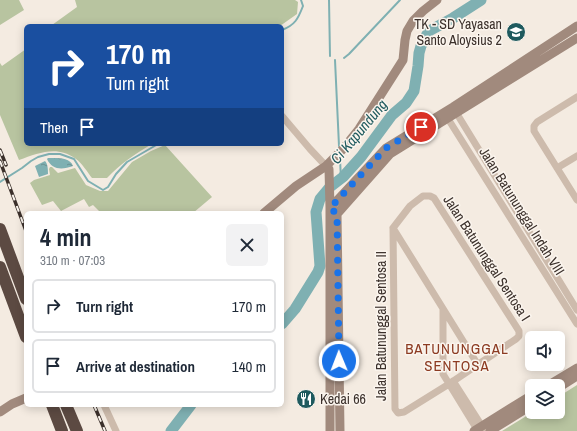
<!DOCTYPE html>
<meta charset="utf-8">
<style>
:root{--surface:#fff;--page:#f2f2f3;--text:#1f2937;--muted:#747a83;--line:#e0e1e3}
body{margin:0;font-family:"Archivo Narrow",sans-serif;background:var(--page);color:var(--text);height:100vh;display:flex;flex-direction:column;font-size:15px;white-space:nowrap}
*{box-sizing:border-box;margin:0}
p{font-size:13px;color:var(--muted)}
.icon{flex:none;width:22px;height:22px;fill:none;stroke:currentColor;stroke-width:2;stroke-linecap:round;stroke-linejoin:round}
.map{position:relative;flex:1;overflow:hidden}
.sheet{position:absolute;left:24px;top:211px;width:260px;height:196px;display:flex;flex-direction:column;background:var(--surface);border-radius:6px;box-shadow:0 2px 10px #0003}
.sheet>*{flex:none}
.hud{position:absolute;left:24px;top:24px;width:260px;height:122px;border-radius:6px;box-shadow:0 2px 10px #0003;background:#1a4fa0;color:#fff;overflow:hidden}
.fabs{position:absolute;left:525px;top:331px;display:grid;gap:8px}
.fabs a{display:grid;place-items:center;width:40px;height:40px;border-radius:6px;background:var(--surface);box-shadow:0 2px 10px #0003;font-size:20px}
.pin{position:absolute;display:grid;place-items:center;width:34px;height:34px;color:#fff;margin:-17px;border:2px solid #fff;border-radius:50%;box-shadow:0 1px 4px #0007}
.me{position:absolute;width:44px;margin:-22px;rotate:359deg;stroke-linejoin:round;filter:drop-shadow(0 0 3px #0008)}
.turn{display:flex;align-items:center;gap:14px;height:84px;padding:0 16px;font-size:18px}
.turn .icon{width:52px;height:52px;stroke-width:2.5}
.turn b{display:block;font-size:28px;line-height:34px}
.then{display:flex;align-items:center;height:38px;padding:0 16px;background:#0003;gap:8px;font-size:15px}
.round{display:grid;place-items:center;flex:none;width:42px;height:42px;border-radius:6px;background:var(--page)}
.overview{display:flex;align-items:center;justify-content:space-between;height:68px;padding:0 16px}
h1{font-size:24px;font-weight:800;line-height:30px}
ul{padding:0;list-style:none}
li{display:flex;align-items:center;gap:12px;height:54px;margin:0 8px 6px;padding:0 8px;border:2px solid var(--line);border-radius:6px}
li div{flex:1}
li b{display:block;font-size:15px}
li em{font-style:normal}
.map>svg:first-child{display:block}
.green{fill:#b8c4a0}
.water{fill:url(#water-ripples)}
.lines{fill:none;stroke-linecap:round;stroke-linejoin:round}
.stream{stroke:#7fb0b2;stroke-width:2}
.river{stroke:#7fb0b2;stroke-width:11}
.street{stroke:#cdbbac;stroke-width:7}
.secondary{stroke:#a18a7d;stroke-width:9}
.highway{stroke:#5c4a42;stroke-width:12}
.rail-casing{stroke:#3b302b;stroke-width:3.5}
.rail{stroke:#fbf5ee;stroke-width:2;stroke-dasharray:6;stroke-linecap:butt}
.route{stroke:#1a73e8;stroke-width:7;stroke-dasharray:0 12.6}
.labels{text-anchor:middle;stroke-width:3;stroke-linejoin:round;paint-order:stroke}
.poi-label{font-size:14px;fill:#3b302b;stroke:#fbf5ee;text-anchor:end}
.street-label{font-size:14px;fill:#3b302b;stroke:#fbf5ee}
.water-label{font-size:15px;font-style:italic;fill:#1f5a5e;stroke:#fbf5ee}
.neighbourhood-label{font-size:15px;letter-spacing:1px;fill:#8c3b22;stroke:#fbf5ee}
</style>
<div class="map">
<svg width="577" height="431" viewBox="0 0 577 431">
<defs>
<pattern id="water-ripples" width="26" height="14" patternUnits="userSpaceOnUse"><rect width="26" height="14" fill="#7fb0b2"/><path d="M2 4q2-2 4 0t4 0M15 11q2-2 4 0t4 0" fill="none" stroke="#699091"/></pattern>
</defs>
<rect width="100%" height="100%" fill="#f4ebe1"/>
<path class="green" d="M0,0H19L24,10L0,25Z
M75,0H295L298,2L297,14L280,26H52V25L77,7Z
M26,49V144H152C135,154 120,164 107,178H92C88,173 82,163 76,159C57,145 39,153 19,160L0,115V63L2,66Z
M165,145L212,197L193,213H101L93,205L89,207L84,199L61,211L53,201L42,205L30,183L34,180L50,175L49,169L50,167H52L58,173L75,168L86,185L100,191H108L132,162L151,151Z
M577,385V431H502L533,412H558V397Z"/>
<path class="water" d="M48,158C57,158 70,157 73,166C62,170 52,170 47,159Z
M45,161C48,164 48,170 48,174L39,177L35,166Z"/>
<g class="lines">
<path class="stream" d="M329,0L330,56
M282,30C295,25 298,19 303,6L301,0
M344,58L349,54L400,0
M335,60L339,146
M340,159L341,179
M0,182L22,168L31,161L38,157L49,154H60L74,159L88,181L103,190L108,187L116,174L127,162L158,144"/>
<path class="river" d="M282,324L295,309L318,272L320,266L316,212L320,199L330,187L343,177L361,157L392,115L406,103L414,91L418,66L419,53L421,46L426,36L429,31L453,18L481,0
M171,431L191,405"/>
<path class="street" d="M577,97L537,122L534,126V131L577,200
M454,109L577,310
M445,114L577,324
M282,116L310,149L326,166
M557,168L577,156
M423,196H430L434,198L519,331V336L516,339L449,384L404,412L398,413L395,409L393,228L410,206Z
M393,228L478,365
M443,309V374L478,431
M453,381L485,431
M104,405L116,431"/>
<path class="secondary" d="M326,166L329,169L330,208L333,210
M264,213L296,186L326,166L343,149L359,129L403,60L405,40L407,31L413,21L423,11L437,0
M547,386L577,368
M558,388L577,376
M0,412L12,404L26,398
M330,431V208L386,148L453,107L577,26
M340,431L337,214L390,154L577,38
M474,431L532,395
M490,431L532,405"/>
<path class="highway" d="M0,229L26,299
M0,267L26,337
M52,405L62,431
M66,405L77,431"/>
<defs>
<path id="rail" d="M0,150L6,165
M0,161L26,231
M94,405L105,431"/>
</defs>
<use href="#rail" class="rail-casing"/>
<use href="#rail" class="rail"/>
</g>
<g class="lines">
<path class="route" d="M339,361L337,214L330,208L386,148L421,127"/>
</g>
<defs>
<symbol id="school-disc" viewBox="-11 -11 22 22"><circle r="9.5" fill="#1f5a5e" stroke="#fbf5ee"/><path d="M0-5L7-2L0 1L-7-2ZM-4 1L0 2.5L4 1V4Q0 6-4 4Z" fill="#fff"/></symbol>
<symbol id="restaurant-disc" viewBox="-11 -11 22 22"><circle r="9.5" fill="#1f5a5e" stroke="#fbf5ee"/><path d="M-5-6h1v4h1v-4h1v4h1v-4h1v5L-1.5 .5V6h-2V.5L-5-1ZM5-6V6H3V1.5H1.5Q1.5-4 5-6Z" fill="#fff"/></symbol>
</defs>
<g fill-rule="evenodd">
<use href="#school-disc" x="505" y="21" width="22" height="22"/>
<use href="#restaurant-disc" x="295" y="388" width="22" height="22"/>
</g>
<g class="labels">
<g class="poi-label">
<text x="502" y="29">TK - SD Yayasan<tspan x="502" dy="16">Santo Aloysius 2</tspan></text>
<text x="320" y="404" text-anchor="start">Kedai 66</text>
</g>
<g class="street-label">
<text transform="translate(522 211) rotate(58)" y="5">Jalan Batununggal Indah VIII</text>
<text transform="translate(487 258) rotate(57)" y="5">Jalan Batununggal Sentosa I</text>
<text transform="translate(381 326) rotate(-90)" y="5">Jalan Batununggal Sentosa II</text>
</g>
<g class="water-label">
<text transform="translate(359 132) rotate(-50)" y="5">Ci Kapundung</text>
</g>
<g class="neighbourhood-label">
<text x="457" y="354">BATUNUNGGAL<tspan x="457" dy="17">SENTOSA</tspan></text>
</g>
</g>
</svg>
<div class="fabs">
<a><svg class="icon" aria-label="sound" viewBox="0 0 24 24"><path d="M4 9h4l5-4v14l-5-4H4zM17 9q2 3 0 6"/></svg></a>
<a><svg class="icon" aria-label="layers" viewBox="0 0 24 24"><path d="M12 4l9 5-9 5-9-5zM3 14l9 5 9-5"/></svg></a>
</div>
<div class="pin" style="left:421px;top:127px;background:#d93025"><svg class="icon" aria-label="arrive" viewBox="0 0 24 24"><path d="M6 21V4h12l-3 4 3 4H6"/></svg></div>
<svg class="me" style="left:339px;top:361px" viewBox="-20 -20 40 40"><circle r="17" fill="#1a73e8" stroke="#fff" stroke-width="3"/><path d="M0-11L8 9 0 5-8 9z" fill="#fff"/></svg>
<div class="hud">
<div class="turn"><svg class="icon" aria-label="right" viewBox="0 0 24 24"><path d="M7 20v-9h11M14 6l5 5-5 5"/></svg><div><b>170 m</b>Turn right</div></div>
<div class="then">Then<svg class="icon" aria-label="arrive" viewBox="0 0 24 24"><path d="M6 21V4h12l-3 4 3 4H6"/></svg></div>
</div>
<section class="sheet">
<div class="overview"><div><h1>4 min</h1><p>310 m · 07:03</p></div><a class="round"><svg class="icon" aria-label="close" viewBox="0 0 24 24"><path d="M6 6l12 12M18 6L6 18"/></svg></a></div>
<ul>
<li><svg class="icon" aria-label="right" viewBox="0 0 24 24"><path d="M7 20v-9h11M14 6l5 5-5 5"/></svg><div><b>Turn right</b></div><em>170 m</em></li>
<li><svg class="icon" aria-label="arrive" viewBox="0 0 24 24"><path d="M6 21V4h12l-3 4 3 4H6"/></svg><div><b>Arrive at destination</b></div><em>140 m</em></li>
</ul>
</section>
</div>
